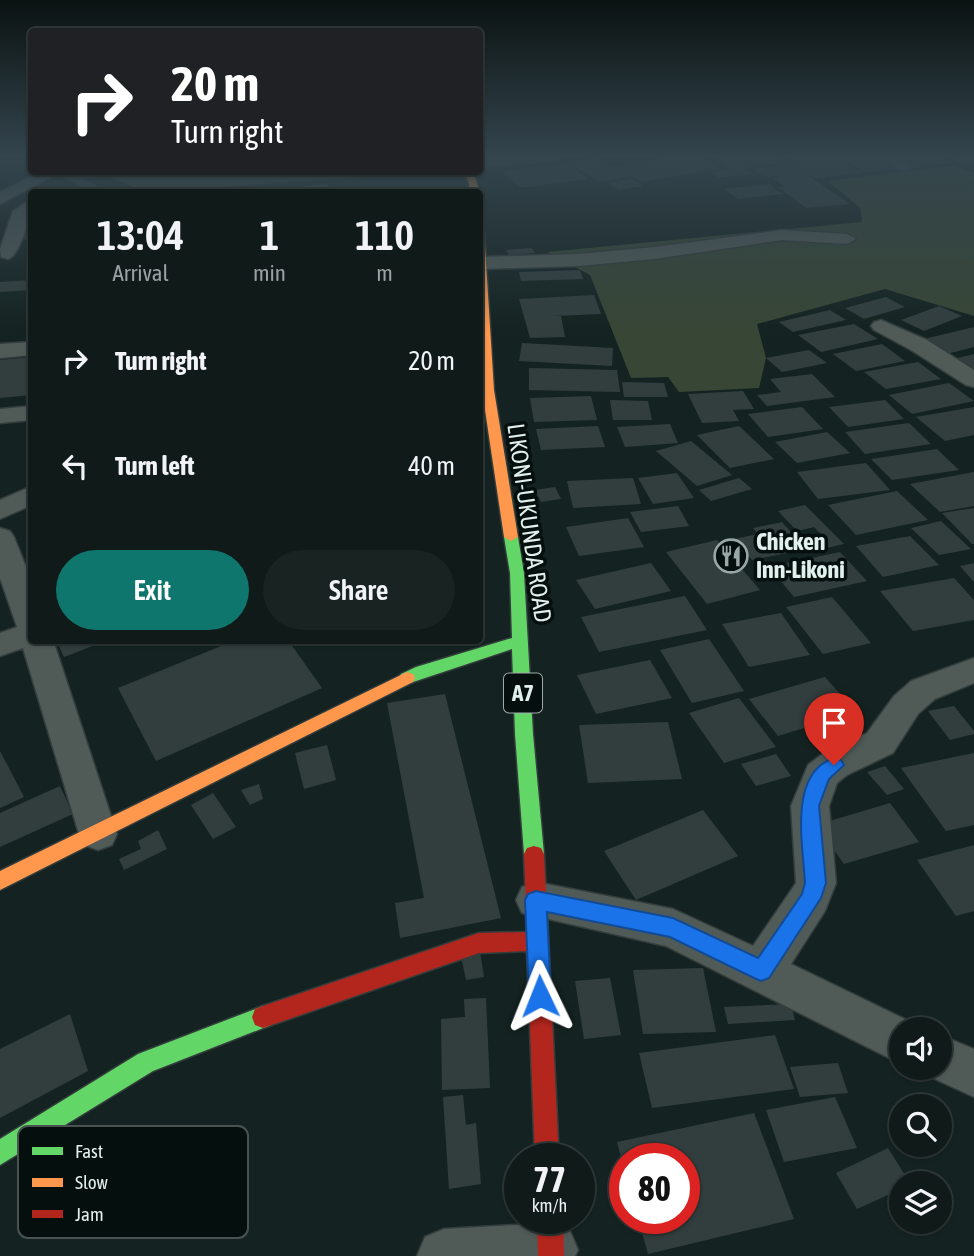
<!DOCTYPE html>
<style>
:root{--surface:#0f1a19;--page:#182322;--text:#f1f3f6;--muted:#9ba1a2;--line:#2f3838;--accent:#0f766e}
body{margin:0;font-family:"Asap Condensed",sans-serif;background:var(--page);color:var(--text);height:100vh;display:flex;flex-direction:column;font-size:26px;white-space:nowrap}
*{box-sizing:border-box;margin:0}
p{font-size:23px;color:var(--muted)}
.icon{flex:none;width:38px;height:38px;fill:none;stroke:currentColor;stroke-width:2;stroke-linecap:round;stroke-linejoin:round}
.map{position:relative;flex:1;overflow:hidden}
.drawer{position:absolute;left:28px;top:189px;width:455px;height:455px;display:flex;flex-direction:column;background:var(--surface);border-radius:7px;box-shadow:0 2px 5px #0004,0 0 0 2px var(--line)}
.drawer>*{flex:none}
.top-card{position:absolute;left:28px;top:28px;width:455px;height:147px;border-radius:7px;box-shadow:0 2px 5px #0004,0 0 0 2px var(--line);background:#202124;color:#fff;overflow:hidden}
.tools{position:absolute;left:889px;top:1017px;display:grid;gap:14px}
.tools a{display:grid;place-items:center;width:63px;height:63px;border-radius:50%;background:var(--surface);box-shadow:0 2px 5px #0004,0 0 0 2px var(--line);font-size:35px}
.speed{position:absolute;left:504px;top:1143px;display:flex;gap:14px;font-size:35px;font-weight:700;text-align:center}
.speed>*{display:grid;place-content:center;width:91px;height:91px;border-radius:50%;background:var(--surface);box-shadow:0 2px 5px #0004,0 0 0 2px var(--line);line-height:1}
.speed small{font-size:18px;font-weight:400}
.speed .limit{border:10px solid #d22;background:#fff;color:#111}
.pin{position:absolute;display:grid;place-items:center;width:60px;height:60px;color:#fff;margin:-72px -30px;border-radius:50% 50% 50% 0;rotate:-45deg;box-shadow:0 0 7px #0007}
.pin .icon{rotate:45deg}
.me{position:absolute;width:77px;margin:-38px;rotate:358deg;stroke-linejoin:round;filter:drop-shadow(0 0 5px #0008)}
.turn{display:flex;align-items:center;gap:24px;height:147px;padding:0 28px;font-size:32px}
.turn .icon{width:91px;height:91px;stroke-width:2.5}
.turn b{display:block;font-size:49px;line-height:60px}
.eta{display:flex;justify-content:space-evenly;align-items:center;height:119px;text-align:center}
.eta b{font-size:42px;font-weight:600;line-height:49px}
.button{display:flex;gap:14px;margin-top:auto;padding:14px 28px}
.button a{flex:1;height:80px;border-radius:42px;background:var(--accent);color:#fff;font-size:28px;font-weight:600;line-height:80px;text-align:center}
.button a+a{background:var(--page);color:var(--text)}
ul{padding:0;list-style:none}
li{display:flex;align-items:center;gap:21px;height:105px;padding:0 28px}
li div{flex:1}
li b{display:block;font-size:26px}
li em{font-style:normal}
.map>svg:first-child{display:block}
.green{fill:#374635}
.building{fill:#323e3e}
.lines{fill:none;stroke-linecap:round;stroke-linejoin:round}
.street-casing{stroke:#323d3c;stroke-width:3}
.fast-casing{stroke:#323d3c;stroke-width:3}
.slow-casing{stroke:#323d3c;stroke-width:3}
.jam-casing{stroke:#323d3c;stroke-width:3}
.street{fill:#505b58;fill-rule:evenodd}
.fast{fill:#63d668;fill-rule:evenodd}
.slow{fill:#ff974d;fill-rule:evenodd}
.jam{fill:#b3261e;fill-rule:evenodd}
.route{fill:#1a73e8;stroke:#114b97;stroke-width:2}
.labels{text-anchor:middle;stroke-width:7;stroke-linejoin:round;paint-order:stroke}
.shield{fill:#050f0e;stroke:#9facaa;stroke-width:2}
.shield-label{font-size:23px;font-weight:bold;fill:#e1f0ed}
.street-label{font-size:24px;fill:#e1f0ed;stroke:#050f0e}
.poi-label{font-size:24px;font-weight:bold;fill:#e1f0ed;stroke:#050f0e;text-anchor:start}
.key{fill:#050f0e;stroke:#475251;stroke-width:2}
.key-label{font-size:19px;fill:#e1f0ed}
</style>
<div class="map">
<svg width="974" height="1256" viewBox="0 0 974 1256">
<rect width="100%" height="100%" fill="#142321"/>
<path class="green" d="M954,165L974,173V316L885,289L757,324L766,358L759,388L679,392L668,377L631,378L590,275L547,252L862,222L860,208L828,181Z
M98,172H438L145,192Z"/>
<path class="building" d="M675,156H700L721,168L642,182L631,176L600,182L568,163L598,158L614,167Z
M711,156H741L757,166L744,168L754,174L719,178L710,172L731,170Z
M744,156H777L788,163L759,166Z
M781,156H883L903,169L864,172L849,163H846L862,173L815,178L806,174L850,204L806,208L778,187H785L773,178L787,175L764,177L752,168L794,164L805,168Z
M891,156H939L954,163L913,168Z
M973,156L974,168L952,160Z
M568,164L589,179L520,188L501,171Z
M70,172L99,187L88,190L59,175Z
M632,179L644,186L619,190L608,183Z
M328,184L329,192H304V186Z
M769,184L783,194L738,199L725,189Z
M28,215H32V242L20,238Z
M532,248L535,253L509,255L506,250Z
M580,270L583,279L521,281L519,272Z
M32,280V290L0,292V282Z
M594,295L601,314L553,316H561L565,337L530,338L519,299Z
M886,297L905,307L864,319L845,308Z
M939,306L962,316L924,331L901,320Z
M830,310L846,320L793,332L779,322Z
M854,324L878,339L821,352L798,335Z
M974,327V347L947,354L924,339Z
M522,343L613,348L612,366L519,361Z
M882,344L905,361L856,371L833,354Z
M809,350L827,363L782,372L766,358Z
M974,354V375L950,360Z
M32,357V395L0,398V360Z
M918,362L941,379L886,389L864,372Z
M529,368L617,370L620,392L529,390Z
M812,374L835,397L767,406L757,395L781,392L770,379Z
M622,382L664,383L668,397H624Z
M949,383L974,401L912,414L889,395Z
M743,391L754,409L733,410L739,421L702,423L688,394Z
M591,396L597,420L534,422L530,398Z
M610,400L648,401L652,420H613Z
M885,400L904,419L848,427L829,407Z
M802,407L823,429L768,437L748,414Z
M974,407V435L945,441L916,417Z
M909,423L931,444L865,454L845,432Z
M670,424L678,443L625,447L617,427Z
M598,426L605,447L541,450L536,429Z
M739,426L774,459L730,468L697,435Z
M827,432L850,453L797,463L775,442Z
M691,441L732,475L697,486L656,451Z
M937,449L959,470L892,480L871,459Z
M866,463L890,490L818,499L797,472Z
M974,472V506L940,512L910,484Z
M677,473L694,498L653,504L638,478Z
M633,478L641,504L573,508L567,481Z
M739,478L752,489L711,501L699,490Z
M555,487L561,499L541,502L535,490Z
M897,491L928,520L856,535L828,505Z
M805,505L844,544L810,552L799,540L822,535L814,527L797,531L778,511Z
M678,506L689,526L641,532L630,512Z
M974,508V544H972L942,513Z
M628,518L644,547L579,556L566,527Z
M941,521L971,549L939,555L911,528Z
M782,522L797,539L778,543L787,553L752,560L735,539L758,534L753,528Z
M910,536L939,565L883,577L856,546Z
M717,540L760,590L707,604L666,552Z
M840,552L867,581L794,597L769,567Z
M651,563L671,591L595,609L576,580Z
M974,563V582L960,566Z
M954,578L974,600V620L913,631L880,591Z
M685,596L707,630L599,652L581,617Z
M832,597L871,643L823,654L786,607Z
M781,613L810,655L749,667L722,624Z
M709,639L744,691L692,703L660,650Z
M56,640H93L95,645L64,657Z
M236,640H288L322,688L156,761L118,688Z
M650,660L672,698L596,714L577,675Z
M825,677L856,712L778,736L749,699Z
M445,694L501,918L400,938L395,903L424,898L387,703Z
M739,698L776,747L724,763L689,713Z
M954,706L974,731V734L950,740L928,711Z
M668,722L682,779L588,783L579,725Z
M327,745L336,780L304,789L295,753Z
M0,751L24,797L0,808Z
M974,753V825L946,831L901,768Z
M776,754L791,776L756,786L741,764Z
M885,766L904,789L887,795L867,772Z
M259,784L263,799L250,805L241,790Z
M60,786L73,814L0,847V813Z
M213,793L236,827L213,839L191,805Z
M890,803L919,842L844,864L816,825Z
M703,810L738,856L636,900L604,851Z
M158,830L167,849L124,870L119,859L141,849L138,841Z
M974,845V911L956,916L917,860Z
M480,952L484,977L466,980L461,956Z
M703,968L716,1032L643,1034L633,970Z
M610,978L621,1035L584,1039L575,981Z
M486,998L490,1088L442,1090L441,1019L465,1017L464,999Z
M791,1004L795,1020L728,1024L724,1007Z
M70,1014L88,1071L0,1118V1049Z
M775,1035L794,1089L652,1108L639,1053Z
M838,1063L848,1093L800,1097L790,1067Z
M463,1095L466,1125L476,1123L481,1184L449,1189L443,1097Z
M835,1097L857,1148L784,1162L766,1110Z
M754,1113L794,1219L648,1254L638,1218H684V1158H625L624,1169L617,1142Z
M888,1148L910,1183H901V1189L857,1209L836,1173Z"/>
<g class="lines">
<defs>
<path id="street" d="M480,156H563L555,161L480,166Z
M878,156H896L912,167L909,170H899Z
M41,172H60L0,204V192Z
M32,199C32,211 21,255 8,259L1,257L0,249L13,211Z
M782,230L847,234L856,239L847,244L782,240L655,259L578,266L480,269V257L578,254L655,247Z
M881,320L927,340L974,370V387L966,385L911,350L874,330L871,326L874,322Z
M32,342V355L0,358V344Z
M32,406V420L0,423V409Z
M32,486V505L0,519V500Z
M0,528L10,531L14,537L32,582V640H53L117,834L112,845L98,850L84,845L79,834L23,648L0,656V633L17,627L0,578Z
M974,658V683L935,699L918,714L893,753L847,775L837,783L829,806L836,883L825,911L791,964L917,1025L919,1029H901V1064L666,946L522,913L516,900L522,887L536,882L673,909L753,946L796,883L791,806L808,765L821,755L867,733L894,696L911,681Z
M940,1035L974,1049V1097L924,1074L921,1068H940Z
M551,1223L570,1231L578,1250L575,1256H417L425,1237L444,1229Z"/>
<path id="fast" d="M511,533L518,537L524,573L533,734L544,854L541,860L534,862L527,860L524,854L515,734L512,649L407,684L401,682L399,678L401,674L416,667L512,638L510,573L504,537Z
M263,1006L271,1009L274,1017L271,1025L153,1071L0,1165V1139L138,1054Z"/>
<path id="slow" d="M466,172H474L479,192H471Z
M480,227L484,230L494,390L518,537L511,541L504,537L482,390Z
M407,672L413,674L415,678L413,682L0,890V871Z"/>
<path id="jam" d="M534,846L541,848L544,854L559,1158H535L527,951L479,953L263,1028L255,1025L252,1017L255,1009L263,1006L479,933L527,932L524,854L527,848Z
M537,1218H563L564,1256H538Z"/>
</defs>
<use href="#street" class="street-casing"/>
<use href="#fast" class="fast-casing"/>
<use href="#slow" class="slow-casing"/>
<use href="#jam" class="jam-casing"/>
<use href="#street" class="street"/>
<use href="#fast" class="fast"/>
<use href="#slow" class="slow"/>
<use href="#jam" class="jam"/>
</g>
<linearGradient id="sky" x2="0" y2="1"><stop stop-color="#0b1312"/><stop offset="0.47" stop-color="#34454e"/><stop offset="1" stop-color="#34454e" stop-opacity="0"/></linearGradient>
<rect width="974" height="332" fill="url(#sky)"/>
<path class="route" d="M834,758L841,760L844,765L829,779L819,806L826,883L821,898L769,978L761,981L754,978L670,937L547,912L551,996L548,1003L540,1006L532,1003L529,996L525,900L528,894L536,891L673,918L758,958L802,894L805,883C803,845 788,773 834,758Z"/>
<defs>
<symbol id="restaurant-ring" viewBox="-11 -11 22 22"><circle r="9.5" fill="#050f0e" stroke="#99a8a6" stroke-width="1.5"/><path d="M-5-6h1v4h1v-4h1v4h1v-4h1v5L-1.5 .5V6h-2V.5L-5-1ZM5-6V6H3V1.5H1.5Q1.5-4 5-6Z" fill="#99a8a6"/></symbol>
</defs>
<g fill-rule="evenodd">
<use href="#restaurant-ring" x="712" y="537" width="38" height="38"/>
</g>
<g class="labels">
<rect class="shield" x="504" y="673.5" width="38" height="39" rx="5"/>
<g class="shield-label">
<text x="523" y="701">A7</text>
</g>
<g class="street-label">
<text transform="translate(529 523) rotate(82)" y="8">LIKONI-UKUNDA ROAD</text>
</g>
<g class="poi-label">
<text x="756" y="550">Chicken<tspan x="756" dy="28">Inn-Likoni</tspan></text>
</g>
</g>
<rect x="18" y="1126" width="230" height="112" rx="10" class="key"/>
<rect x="32" y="1147" width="31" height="8" fill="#63d668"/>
<rect x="32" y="1178" width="31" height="9" fill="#ff974d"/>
<rect x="32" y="1210" width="31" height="8" fill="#b3261e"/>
<g class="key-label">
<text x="75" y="1158">Fast</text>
<text x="75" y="1189">Slow</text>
<text x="75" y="1221">Jam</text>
</g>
</svg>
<div class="tools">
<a><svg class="icon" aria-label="sound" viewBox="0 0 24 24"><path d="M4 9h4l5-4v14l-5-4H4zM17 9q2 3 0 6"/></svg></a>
<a><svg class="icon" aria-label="search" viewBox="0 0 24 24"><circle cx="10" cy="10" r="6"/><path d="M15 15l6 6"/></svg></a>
<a><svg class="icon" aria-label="layers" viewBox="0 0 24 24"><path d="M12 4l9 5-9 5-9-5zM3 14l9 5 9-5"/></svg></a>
</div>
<div class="speed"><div>77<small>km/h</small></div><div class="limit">80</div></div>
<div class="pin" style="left:834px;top:765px;background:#d93025"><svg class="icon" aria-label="arrive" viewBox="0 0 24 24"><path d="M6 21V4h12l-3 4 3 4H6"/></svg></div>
<svg class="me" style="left:540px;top:996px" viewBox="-20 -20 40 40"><path d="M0-17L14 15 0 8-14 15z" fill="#1a73e8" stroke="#fff" stroke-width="4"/></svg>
<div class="top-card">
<div class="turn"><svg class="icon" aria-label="right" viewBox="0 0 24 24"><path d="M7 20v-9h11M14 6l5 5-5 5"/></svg><div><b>20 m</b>Turn right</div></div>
</div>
<section class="drawer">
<div class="eta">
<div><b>13:04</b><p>Arrival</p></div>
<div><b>1</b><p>min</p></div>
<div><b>110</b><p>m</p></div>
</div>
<ul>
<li><svg class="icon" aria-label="right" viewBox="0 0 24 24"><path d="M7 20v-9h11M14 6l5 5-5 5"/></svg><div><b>Turn right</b></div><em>20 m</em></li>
<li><svg class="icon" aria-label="left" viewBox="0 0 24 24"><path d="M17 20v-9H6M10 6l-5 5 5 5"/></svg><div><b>Turn left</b></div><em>40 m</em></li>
</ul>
<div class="button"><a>Exit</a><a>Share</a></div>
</section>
</div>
